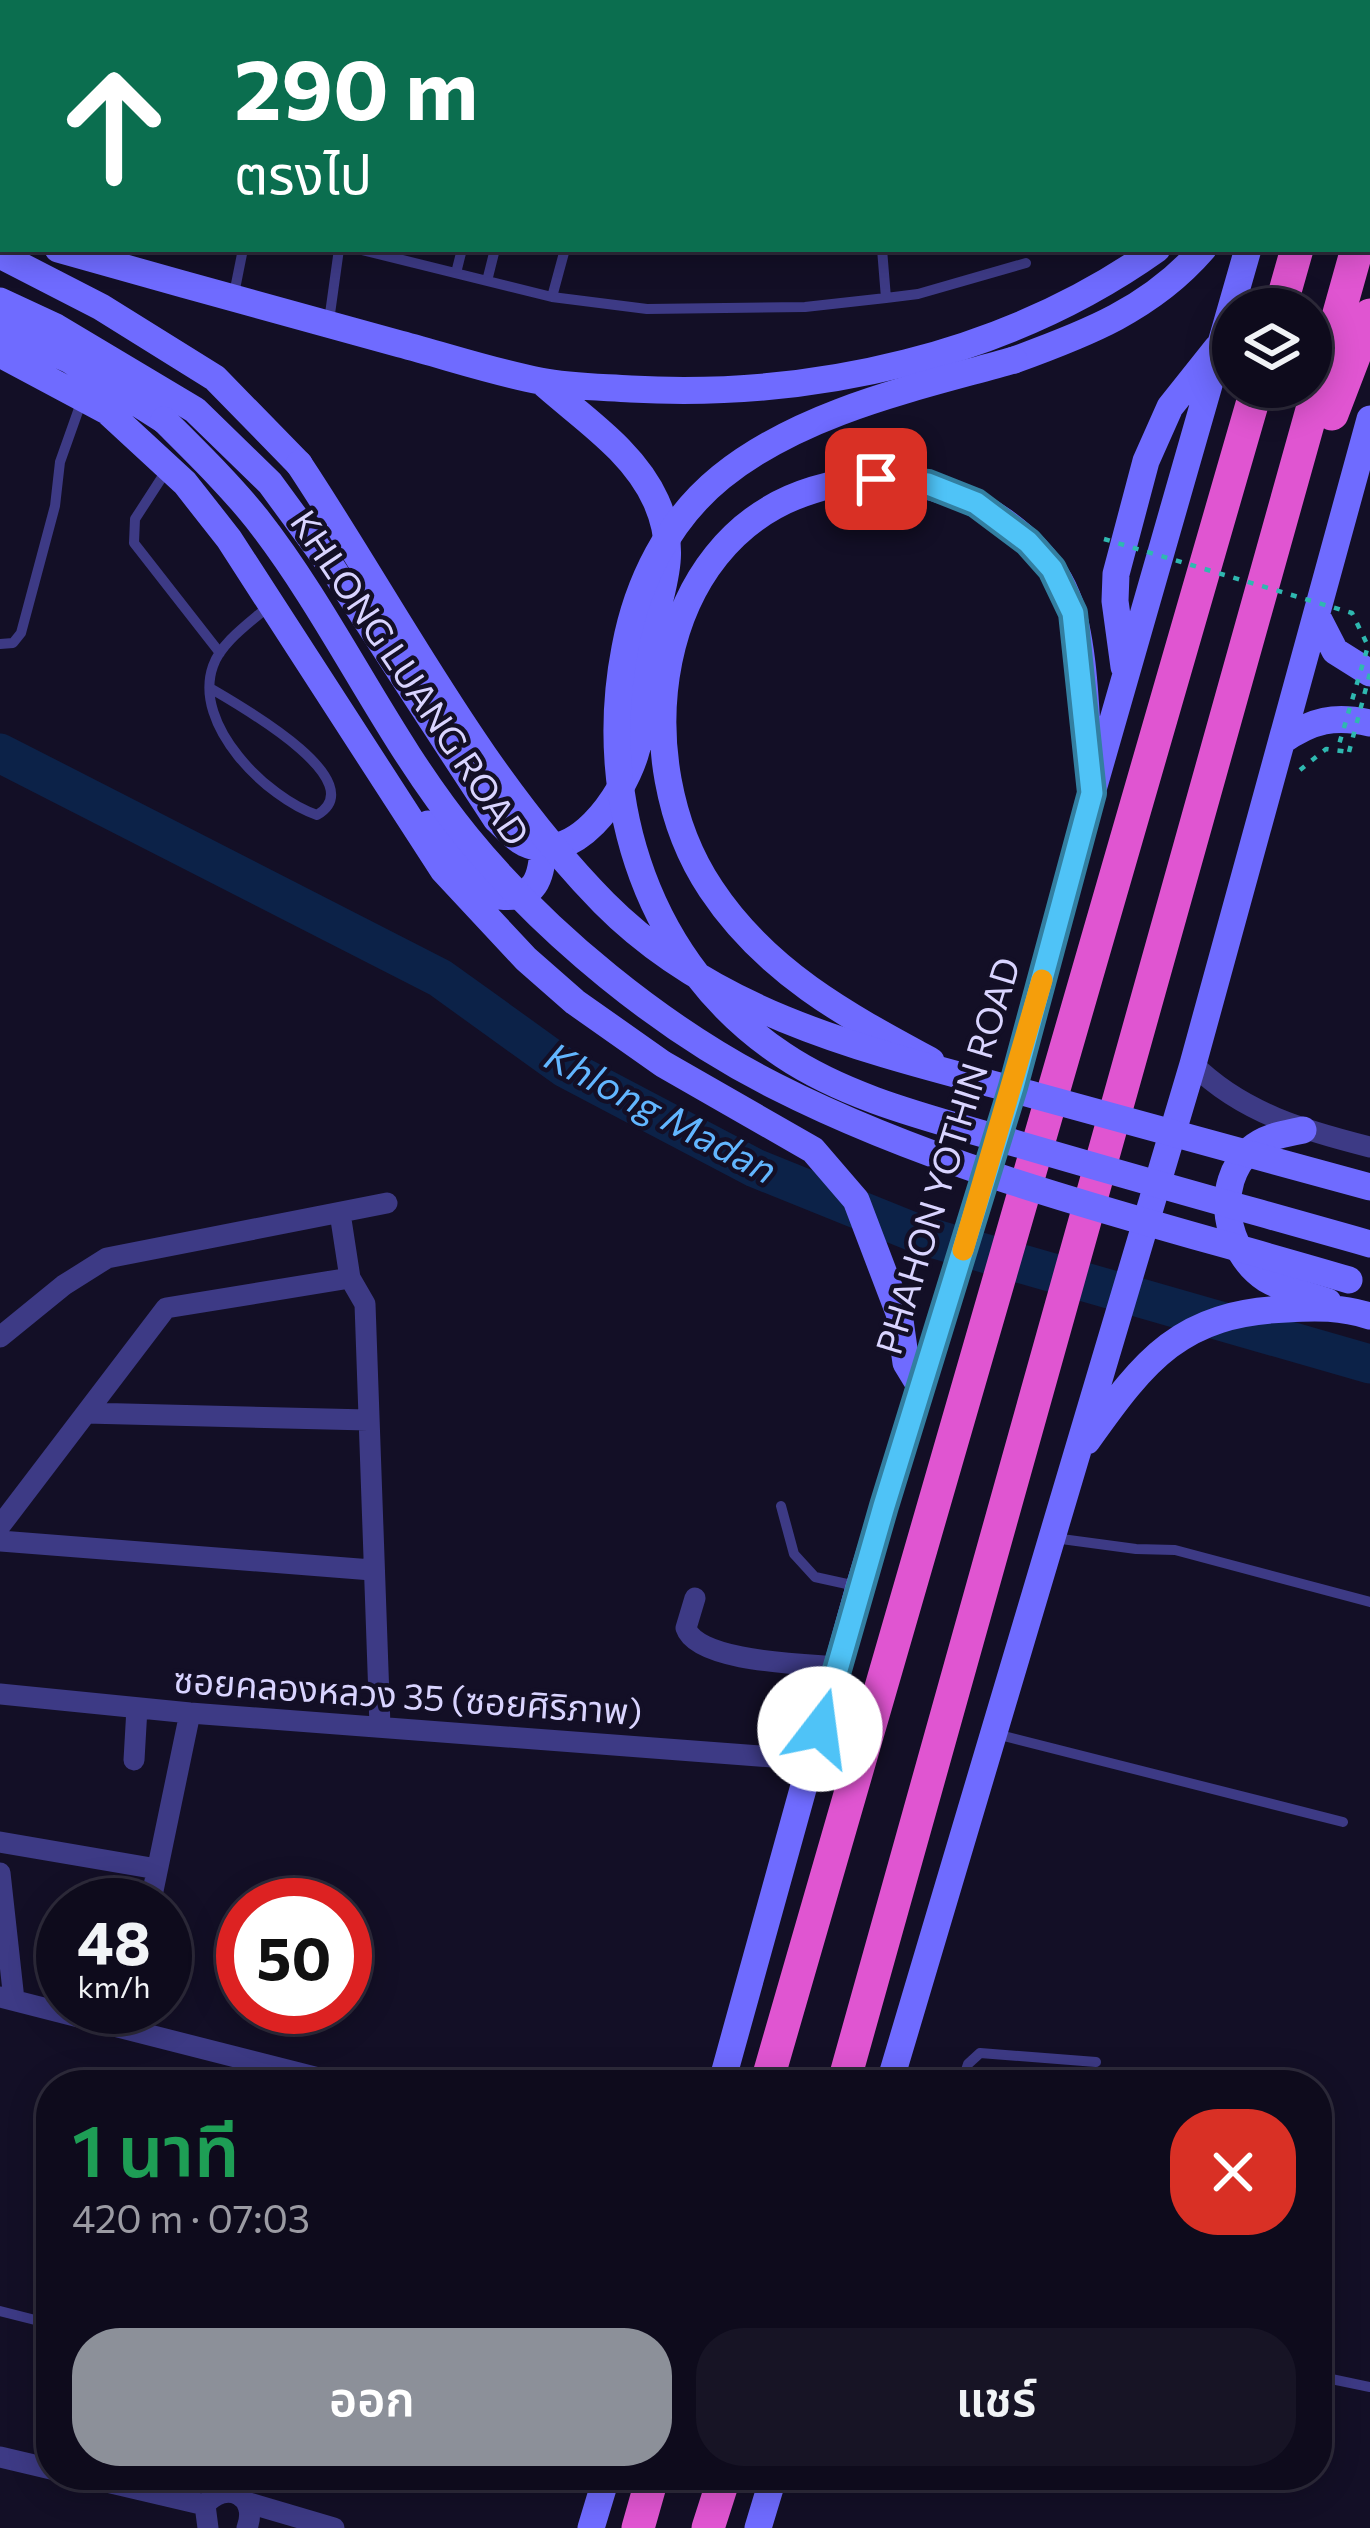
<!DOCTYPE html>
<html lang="th">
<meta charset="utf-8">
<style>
:root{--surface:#0e0b1c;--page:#171425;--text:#f1f3f6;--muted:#9b9ba3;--line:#2e2b3b;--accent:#8c9099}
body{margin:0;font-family:Commissioner,"Noto Sans Thai",sans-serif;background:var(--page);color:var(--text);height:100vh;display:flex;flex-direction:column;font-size:45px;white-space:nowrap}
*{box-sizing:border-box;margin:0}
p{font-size:39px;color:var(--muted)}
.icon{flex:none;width:66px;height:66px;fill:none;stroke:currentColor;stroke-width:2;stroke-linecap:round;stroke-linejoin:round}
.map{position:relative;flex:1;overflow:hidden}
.panel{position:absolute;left:36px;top:2070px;width:1296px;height:420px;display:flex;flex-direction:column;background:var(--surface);border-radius:48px;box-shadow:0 6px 30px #0003,0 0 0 3px var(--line)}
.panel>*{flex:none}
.guide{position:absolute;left:0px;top:0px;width:1371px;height:252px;box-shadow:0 6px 30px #0003,0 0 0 3px var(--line);background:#0b6e4f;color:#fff;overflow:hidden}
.buttons{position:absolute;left:1212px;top:288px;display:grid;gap:24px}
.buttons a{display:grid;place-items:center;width:120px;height:120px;border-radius:50%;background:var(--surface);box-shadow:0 6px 30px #0003,0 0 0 3px var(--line);font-size:60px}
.speed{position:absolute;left:36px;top:1878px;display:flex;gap:24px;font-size:60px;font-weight:700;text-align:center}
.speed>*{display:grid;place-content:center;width:156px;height:156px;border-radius:50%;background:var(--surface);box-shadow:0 6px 30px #0003,0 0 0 3px var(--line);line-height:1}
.speed small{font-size:30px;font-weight:400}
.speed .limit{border:18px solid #d22;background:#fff;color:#111}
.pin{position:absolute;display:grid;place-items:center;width:102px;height:102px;color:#fff;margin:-51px;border-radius:24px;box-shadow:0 6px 18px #0006}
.me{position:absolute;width:132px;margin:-66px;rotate:15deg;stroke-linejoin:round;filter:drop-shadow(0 0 9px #0008)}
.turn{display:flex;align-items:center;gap:42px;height:252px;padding:0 36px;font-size:54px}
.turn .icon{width:156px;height:156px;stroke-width:2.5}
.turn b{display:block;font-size:84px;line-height:102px}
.round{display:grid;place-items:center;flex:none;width:126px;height:126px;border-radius:48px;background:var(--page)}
.headline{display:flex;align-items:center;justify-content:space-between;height:204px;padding:0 36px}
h1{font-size:72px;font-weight:600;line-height:90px;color:#1e9e55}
.button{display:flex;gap:24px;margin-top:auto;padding:24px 36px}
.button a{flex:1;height:138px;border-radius:48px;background:var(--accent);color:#fff;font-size:48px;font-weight:600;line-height:138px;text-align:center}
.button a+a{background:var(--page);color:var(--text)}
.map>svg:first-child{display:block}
.water{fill:#0c2248}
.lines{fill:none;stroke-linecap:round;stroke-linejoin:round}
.river{stroke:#0c2248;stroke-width:39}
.path{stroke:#2fb8b0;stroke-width:4.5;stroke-dasharray:6 9;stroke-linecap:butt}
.service{stroke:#3d3a85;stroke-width:10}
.minor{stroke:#3d3a85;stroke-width:21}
.secondary{stroke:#6f6bff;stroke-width:27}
.trunk{stroke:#e055d1;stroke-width:33}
.path-bridge{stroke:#2fb8b0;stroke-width:4.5;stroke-dasharray:6 9;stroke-linecap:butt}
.secondary-bridge{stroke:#6f6bff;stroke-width:27}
.route-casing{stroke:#337fa1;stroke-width:30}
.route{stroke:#4fc3f7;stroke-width:21}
.slow{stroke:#f59e0b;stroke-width:21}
.labels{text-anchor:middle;stroke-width:9;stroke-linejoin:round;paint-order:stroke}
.street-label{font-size:36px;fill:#d9d4ff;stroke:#130f26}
.water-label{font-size:39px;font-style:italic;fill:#62b6ff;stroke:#130f26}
</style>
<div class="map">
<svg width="1370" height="2528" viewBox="0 0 1370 2528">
<rect width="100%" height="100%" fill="#130f26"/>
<path class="water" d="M845,0H1218L856,3Z"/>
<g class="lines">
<path class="river" d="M0,753L440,978L565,1068L755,1168L921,1235L1370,1364"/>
<path class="path" d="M1300,770L1326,749L1349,752"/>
<path class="service" d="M452,3L453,0
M508,3L509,0
M0,38L3,39
M0,146L3,147
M0,236L3,225
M358,249L552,297L647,309L805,307L886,298L918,294L1026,263
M882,249L886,298
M456,273L462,249
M487,281L495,249
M234,294L243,249
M552,297L565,249
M329,321L339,249
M168,468L135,519L134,543L220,653
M0,644L13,643L21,633L55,506L60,462L82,400
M210,688C237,704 375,781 317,815C267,798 192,725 213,666C221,642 251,622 270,605
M781,1506L794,1554L815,1577L856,1586
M1054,1538L1136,1549L1175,1550L1370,1602
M996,1734L1343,1822
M961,2085L968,2064L980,2053L1096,2062
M0,2311L51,2324
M1317,2376L1370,2387"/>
<path class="minor" d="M1193,1064C1242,1113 1306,1131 1370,1147
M340,1213L350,1278
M0,1337L64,1285L107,1258L387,1203
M86,1413L368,1420
M0,1526L166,1308L350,1278L365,1304L380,1726
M0,1541L372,1570
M695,1598L686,1628C697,1662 805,1664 838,1667
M0,1694L190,1713L812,1760
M134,1760L137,1708
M0,1842L157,1869
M0,1873L14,2000
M150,1905L190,1713
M0,1997L346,2085
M0,2457L51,2469
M77,2475L205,2505
M249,2503L334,2528
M208,2528L205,2505C226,2479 259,2496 247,2528"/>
<path class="secondary" d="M1316,3L1317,0
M58,249C172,281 285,313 400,344C446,356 493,372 540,381C570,387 601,387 631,389C813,399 1007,356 1157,249
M0,255L101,307L215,378L299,464
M0,301L56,327L195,410L270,483L333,569L496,819C504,826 514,838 524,843C575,867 622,796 635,755C646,720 643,681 649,645C659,591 681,557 656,501C633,450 582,418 542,382
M0,328L70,360L164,420
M0,354L107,411L185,483L229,539L443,870L526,959L575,1002L663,1064L813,1150L856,1200L899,1313L906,1363L920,1386
M1014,360C1086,334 1151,309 1203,249
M1317,616L1335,651L1370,673
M1124,667L1115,601L1116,574L1146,461L1170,407L1217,348
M1282,741C1312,720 1335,715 1370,723
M428,824L500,896C535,900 542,878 543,847
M931,1061C846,1015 766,972 711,889C626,762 650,540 813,490C862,474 908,477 955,495C1000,512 1049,551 1067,596C1086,642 1086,726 1090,777
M1303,1130C1285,1134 1266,1136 1251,1149C1212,1184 1225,1252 1266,1279C1284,1290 1309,1295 1328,1302
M1087,1441C1145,1359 1181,1313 1287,1309C1317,1307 1341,1307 1370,1316
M721,2085L859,1587L1013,1087L1092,793L1248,249
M889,2085L1193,1064L1370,419
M591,2528L607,2475
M758,2528L774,2475"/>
<path class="trunk" d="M1368,5L1369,0
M1368,209L1370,201
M1280,309L1297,249
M1332,414L1370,315
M766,2085L1257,387
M843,2085L1357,249
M638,2528L653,2475
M708,2528L725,2475"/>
<path class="path-bridge" d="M1104,539L1352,613L1368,646L1338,748
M1349,752L1370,673"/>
<path class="secondary-bridge" d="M1014,360C915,388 803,411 721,477C668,520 637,583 625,648C595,802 649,966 783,1055C850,1100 934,1119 1011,1142C1130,1177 1250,1210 1370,1244
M164,420C196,452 229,484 257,519C335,619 386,738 467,837C546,934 662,1029 775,1086C954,1177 1157,1223 1349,1280
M299,464C397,612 479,776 604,903C721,1021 883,1054 1037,1096C1148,1127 1259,1157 1370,1187"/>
</g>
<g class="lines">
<defs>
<path id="route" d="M820,1729L884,1506L1013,1087L1092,793L1073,613L1052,569L1028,542L976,503L928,484L876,479"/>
</defs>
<use href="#route" class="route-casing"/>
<use href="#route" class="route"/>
<path class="slow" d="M963,1250L1042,980"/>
</g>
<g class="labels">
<g class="street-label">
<text transform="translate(410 678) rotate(56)" y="13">KHLONG LUANG ROAD</text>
<text transform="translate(948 1156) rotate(-73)" y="13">PHAHON YOTHIN ROAD</text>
<text transform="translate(408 1696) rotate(4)" y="13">ซอยคลองหลวง 35 (ซอยศิริภาพ)</text>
</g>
<g class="water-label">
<text transform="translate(661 1113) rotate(28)" y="14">Khlong Madan</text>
</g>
</g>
</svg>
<div class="buttons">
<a><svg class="icon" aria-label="layers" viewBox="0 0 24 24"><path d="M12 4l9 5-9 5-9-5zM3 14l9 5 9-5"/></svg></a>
</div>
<div class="speed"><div>48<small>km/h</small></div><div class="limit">50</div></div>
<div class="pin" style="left:876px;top:479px;background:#d93025"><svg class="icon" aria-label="arrive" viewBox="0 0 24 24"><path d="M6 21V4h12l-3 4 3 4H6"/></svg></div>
<svg class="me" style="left:820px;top:1729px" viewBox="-20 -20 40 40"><circle r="19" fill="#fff"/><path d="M0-13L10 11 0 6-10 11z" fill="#4fc3f7"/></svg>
<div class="guide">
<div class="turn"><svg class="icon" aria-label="ahead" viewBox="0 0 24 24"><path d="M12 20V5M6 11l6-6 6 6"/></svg><div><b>290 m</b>ตรงไป</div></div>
</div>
<section class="panel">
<div class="headline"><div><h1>1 นาที</h1><p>420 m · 07:03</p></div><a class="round" style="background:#d93025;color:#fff"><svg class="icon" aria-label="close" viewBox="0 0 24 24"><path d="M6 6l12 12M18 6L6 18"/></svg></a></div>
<div class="button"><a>ออก</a><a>แชร์</a></div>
</section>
</div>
